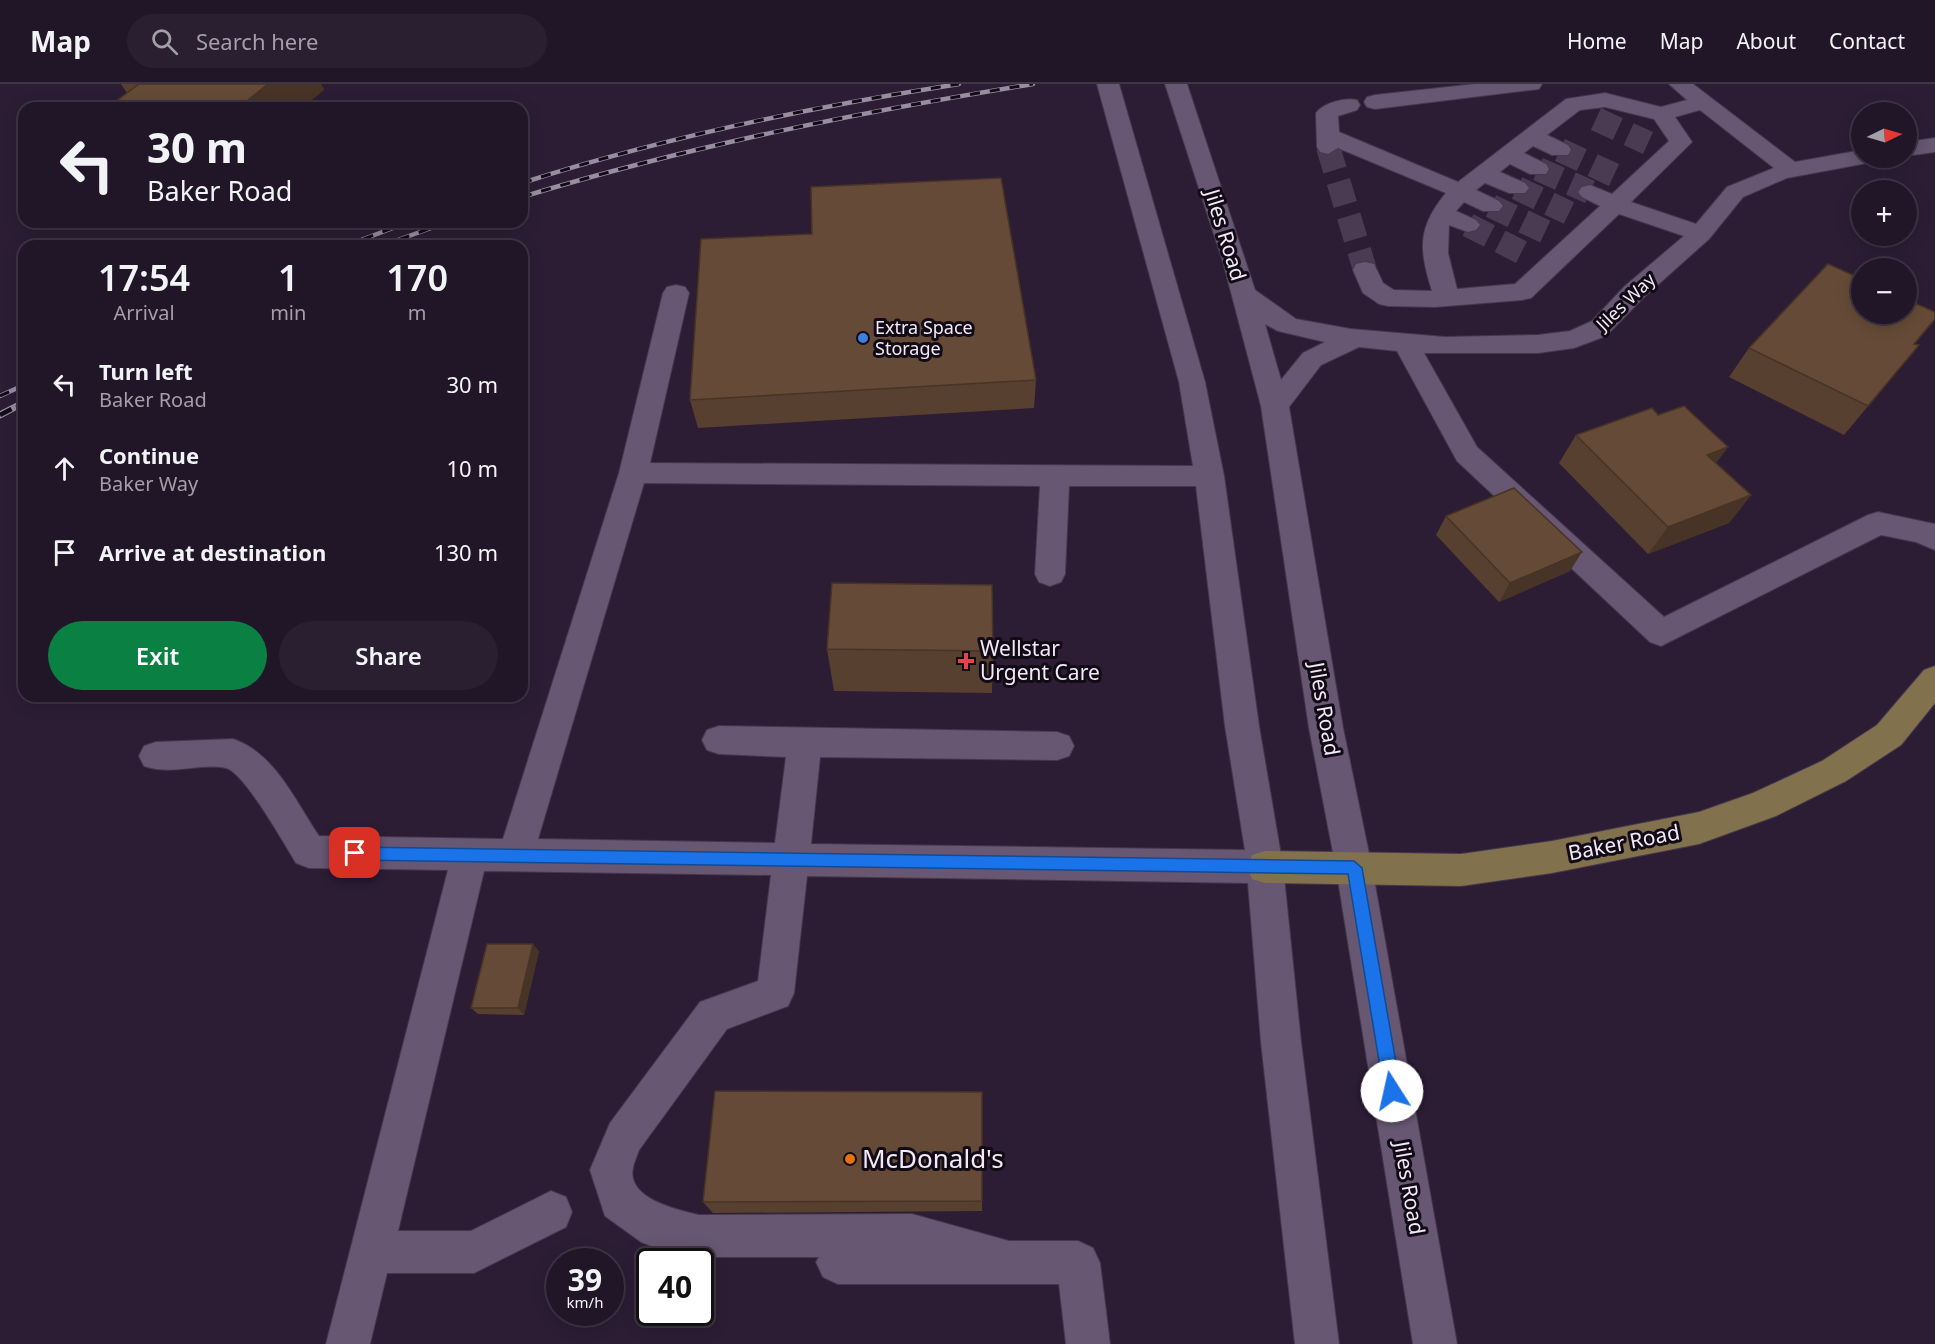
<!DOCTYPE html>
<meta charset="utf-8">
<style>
:root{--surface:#211628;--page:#291f30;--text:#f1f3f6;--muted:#a29fa8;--line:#3e3545;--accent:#0b8043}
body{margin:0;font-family:"Noto Sans",sans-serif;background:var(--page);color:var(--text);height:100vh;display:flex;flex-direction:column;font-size:22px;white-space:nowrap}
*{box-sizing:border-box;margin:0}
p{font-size:20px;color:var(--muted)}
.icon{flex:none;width:33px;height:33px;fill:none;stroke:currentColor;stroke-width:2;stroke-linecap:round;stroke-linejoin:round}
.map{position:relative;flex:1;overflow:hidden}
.sheet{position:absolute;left:18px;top:156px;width:510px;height:462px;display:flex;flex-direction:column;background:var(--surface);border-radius:18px;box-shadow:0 3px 15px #0003,0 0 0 2px var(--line)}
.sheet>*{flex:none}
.banner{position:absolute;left:18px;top:18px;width:510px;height:126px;border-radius:18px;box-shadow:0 3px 15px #0003,0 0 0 2px var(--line);background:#211628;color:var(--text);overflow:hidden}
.needle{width:39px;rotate:85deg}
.controls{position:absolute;left:1851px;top:18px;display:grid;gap:12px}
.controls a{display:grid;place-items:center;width:66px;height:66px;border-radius:50%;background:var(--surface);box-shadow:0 3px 15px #0003,0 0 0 2px var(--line);font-size:30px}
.speed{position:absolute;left:546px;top:1164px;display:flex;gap:12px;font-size:30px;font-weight:700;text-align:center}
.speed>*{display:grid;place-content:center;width:78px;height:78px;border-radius:50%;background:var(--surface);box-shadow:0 3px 15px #0003,0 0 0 2px var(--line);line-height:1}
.speed small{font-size:15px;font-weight:400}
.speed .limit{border:3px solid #111;border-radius:9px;background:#fff;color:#111}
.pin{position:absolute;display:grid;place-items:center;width:51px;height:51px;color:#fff;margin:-26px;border-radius:12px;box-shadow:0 3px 9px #0006}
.me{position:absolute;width:66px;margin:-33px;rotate:350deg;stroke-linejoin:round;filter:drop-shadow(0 0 4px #0008)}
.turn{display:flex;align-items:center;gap:21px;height:126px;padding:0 30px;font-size:27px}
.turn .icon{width:78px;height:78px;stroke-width:2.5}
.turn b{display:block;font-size:42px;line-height:51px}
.eta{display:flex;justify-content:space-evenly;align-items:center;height:102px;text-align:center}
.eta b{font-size:36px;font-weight:600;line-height:42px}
.button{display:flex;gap:12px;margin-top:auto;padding:12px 30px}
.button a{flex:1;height:69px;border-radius:36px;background:var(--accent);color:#fff;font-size:24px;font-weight:600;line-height:69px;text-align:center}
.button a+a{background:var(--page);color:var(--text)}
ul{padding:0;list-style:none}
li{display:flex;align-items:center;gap:18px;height:84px;padding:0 30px}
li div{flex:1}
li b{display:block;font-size:22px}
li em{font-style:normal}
header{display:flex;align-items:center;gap:36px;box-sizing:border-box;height:84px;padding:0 30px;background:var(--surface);border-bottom:2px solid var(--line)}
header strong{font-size:28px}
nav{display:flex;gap:33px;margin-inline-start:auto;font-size:21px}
.search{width:420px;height:54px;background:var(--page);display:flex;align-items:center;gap:15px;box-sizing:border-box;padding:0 21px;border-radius:33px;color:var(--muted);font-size:22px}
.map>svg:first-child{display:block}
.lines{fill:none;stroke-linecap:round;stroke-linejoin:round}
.minor-tunnel{stroke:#4a3b52;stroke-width:24;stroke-dasharray:24 12;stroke-linecap:butt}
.minor-casing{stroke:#45384c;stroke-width:2}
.major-casing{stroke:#45384c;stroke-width:2}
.minor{fill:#675772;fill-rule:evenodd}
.major{fill:#81714d;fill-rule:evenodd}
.rail-far1-casing{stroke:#998da1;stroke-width:4.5}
.rail-casing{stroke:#998da1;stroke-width:7}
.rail-far1{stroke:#110b15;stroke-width:3;stroke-dasharray:10;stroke-linecap:butt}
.rail{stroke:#110b15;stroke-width:4.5;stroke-dasharray:13;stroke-linecap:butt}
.wall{fill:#57402f}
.shaded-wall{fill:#473426}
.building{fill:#654b37;stroke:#473426;stroke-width:1.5}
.route{fill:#1a73e8;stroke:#114b97;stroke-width:1.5}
.shop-dot{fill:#3f7fe0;stroke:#110b15;stroke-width:2}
.health-dot{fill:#e0444e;stroke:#110b15;stroke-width:2}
.food-dot{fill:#e8710a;stroke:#110b15;stroke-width:2}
.labels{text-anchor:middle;stroke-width:6;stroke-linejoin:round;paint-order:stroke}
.far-street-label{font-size:18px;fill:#f1e8f8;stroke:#110b15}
.far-poi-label{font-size:18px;fill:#f1e8f8;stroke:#110b15;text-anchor:start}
.street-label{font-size:21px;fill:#f1e8f8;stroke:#110b15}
.poi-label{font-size:21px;fill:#f1e8f8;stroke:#110b15;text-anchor:start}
.near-poi-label{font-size:26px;fill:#f1e8f8;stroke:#110b15;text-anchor:start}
</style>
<header>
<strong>Map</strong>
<div class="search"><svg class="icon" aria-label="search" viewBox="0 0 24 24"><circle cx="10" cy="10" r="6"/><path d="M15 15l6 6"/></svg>Search here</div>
<nav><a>Home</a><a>Map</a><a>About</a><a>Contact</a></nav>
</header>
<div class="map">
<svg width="1935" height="1260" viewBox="0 0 1935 1260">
<rect width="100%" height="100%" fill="#2c1d35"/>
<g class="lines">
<path class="minor-tunnel" d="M1596,35L1648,59
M1328,63L1365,186
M1560,66L1614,91
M1538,85L1590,108
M1517,104L1569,129
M1491,122L1546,148
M1468,141L1523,169"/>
<defs>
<path id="minor" d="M1097,0H1119L1205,298L1224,392L1259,642L1283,783L1301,958L1339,1260H1295L1261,958L1248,799L807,792L794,909L788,922L727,945L639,1066C637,1072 634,1078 633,1084C626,1115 678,1126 699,1131L912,1130L1009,1157H1078L1093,1164L1100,1179L1110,1260H1066L1059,1200H838L823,1193L816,1178L819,1173H699L656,1164L641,1158L605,1132L590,1086L610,1039L700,918L758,897L771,791L484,787L398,1147H471L551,1107L566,1113L572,1128L566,1143L474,1189H387L370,1260H326L448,786L309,784L296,779C285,761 244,688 226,684C202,678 172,692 144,682L139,672L144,662L156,658L233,655C275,669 295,717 319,752L503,755L619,389L663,209L667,203L676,201L685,203L689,209L650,379L1193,382L1179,298ZM644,399L1040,402L1035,490L1039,498L1050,502L1061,498L1065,490L1069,402H1196L1225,642L1245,766L811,760L820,673L1057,676L1069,672L1074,662L1069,652L1057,648L719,642L707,646L702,656L707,666L719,670L786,673L775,759L538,755Z
M1165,0H1187L1255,206L1296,235L1351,245L1445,253L1538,251L1570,247L1592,237L1625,202L1684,152L1619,130L1531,214L1522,216L1435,223L1388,222L1379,220L1363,209L1353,186L1356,180L1365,178L1374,180L1383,199L1394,206L1432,207C1419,165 1417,144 1446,109L1338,64L1328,70L1320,68L1317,63L1316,29C1323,19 1345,13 1357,16L1360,21L1357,26L1338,32L1339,48L1458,98L1566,15L1605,9L1661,23L1687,16L1669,0H1693L1795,78L1862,66V74H1873L1870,78L1862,80L1787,94L1743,113L1709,155L1643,214L1606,252L1574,264L1538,269H1424L1477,363L1664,533L1868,431L1878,428L1935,440V466L1916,458L1881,451L1661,562L1650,558L1457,377L1397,267L1359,263L1321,281L1289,323L1343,644L1372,784L1457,1260H1413L1336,784L1309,644L1261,322L1223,178ZM1605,23L1654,35L1669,57L1612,110L1590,101L1582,103L1578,108L1582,113L1600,122L1515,200L1457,205L1448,169L1449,141L1468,148L1476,146L1480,141L1476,136L1456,127L1464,118L1483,127H1499L1503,122L1499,117L1476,106L1485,99L1509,109H1525L1529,104L1525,99L1500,88L1510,80L1530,90H1546L1549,85L1546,80L1524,69L1533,62L1552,71H1568L1571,66L1568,61L1547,51L1580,26ZM1700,26L1774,84L1727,103L1696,140L1631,118L1692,58L1675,33ZM1265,240L1278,247L1325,258L1303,269L1281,296Z
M1475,0H1542L1539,5L1531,6L1375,25L1367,23L1364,18L1367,13L1375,11Z
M1935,54V68L1906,72V58Z"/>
<path id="major" d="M1935,582V619L1901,661L1846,697L1776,732L1699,760L1552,789L1461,802L1265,799L1252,795L1247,783L1252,771L1265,767L1461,770L1552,757L1699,728L1753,709L1822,677L1877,641L1924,586Z"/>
</defs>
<use href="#minor" class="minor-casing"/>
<use href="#major" class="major-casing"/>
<use href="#minor" class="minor"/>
<use href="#major" class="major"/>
<defs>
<path id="rail-far1" d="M522,99C665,53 811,23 959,0
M522,113C690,62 860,28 1033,0
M345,162L409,138
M381,162L448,138
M0,312L24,301
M16,323L24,319"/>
<path id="rail" d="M0,331L19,321"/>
</defs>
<use href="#rail-far1" class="rail-far1-casing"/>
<use href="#rail" class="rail-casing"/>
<use href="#rail-far1" class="rail-far1"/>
<use href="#rail" class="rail"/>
</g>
<path class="wall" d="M121,0H321L324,6L127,9Z
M1919,261L1844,351L1729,293L1749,264Z
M1036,296L1034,324L698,344L690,316Z
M1658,331L1728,363L1716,379L1751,411L1729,439L1648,470L1559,379L1576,351Z
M1446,432L1570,487L1499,518L1436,451Z
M827,565L993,567L992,609L834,607Z
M539,867L524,931L478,930L471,924Z
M982,1117V1127L713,1129L703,1118Z"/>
<path class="shaded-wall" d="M268,0H321L324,6L302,24H238Z
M1728,363L1707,391V371Z
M1751,411L1729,439L1648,470L1668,443Z
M1582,468L1570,487L1499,518L1510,499Z
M533,860L539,867L524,931L518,924Z"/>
<path class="building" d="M139,0H268L238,24H107Z
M1001,94L1036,296L690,316L701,155L812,150L811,103Z
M1828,180L1862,195V230H1906V215L1935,228V235L1914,260L1919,261L1868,322L1749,264Z
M1684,322L1728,363L1707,371L1751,411L1668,443L1576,351L1652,324L1658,331Z
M1514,404L1582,468L1510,499L1446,432Z
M832,499L992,501L993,567L827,565Z
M487,860H533L518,924H471Z
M715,1007L982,1008V1117L703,1118Z"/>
<path class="route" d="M355,763L1354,777L1362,784L1401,1007L1398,1013L1392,1016L1386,1013L1384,1007L1348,790L355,776L348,769Z"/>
<circle class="shop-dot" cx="863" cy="254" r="6"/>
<path class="health-dot" d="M963 568h6v6h6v6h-6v6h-6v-6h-6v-6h6z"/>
<circle class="food-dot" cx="850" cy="1075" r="6"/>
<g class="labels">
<g class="far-street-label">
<text transform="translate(1626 218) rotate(-44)" y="6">Jiles Way</text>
</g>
<g class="far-poi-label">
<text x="875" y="250">Extra Space<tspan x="875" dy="21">Storage</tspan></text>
</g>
<g class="street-label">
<text transform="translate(1225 151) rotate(73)" y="7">Jiles Road</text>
<text transform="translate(1324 625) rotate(80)" y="7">Jiles Road</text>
<text transform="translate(1624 759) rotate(-11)" y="7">Baker Road</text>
<text transform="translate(1409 1104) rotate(80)" y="7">Jiles Road</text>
</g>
<g class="poi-label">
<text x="980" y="572">Wellstar<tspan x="980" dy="24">Urgent Care</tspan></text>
</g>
<g class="near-poi-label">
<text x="862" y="1084">McDonald's</text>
</g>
</g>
</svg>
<div class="controls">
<a><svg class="needle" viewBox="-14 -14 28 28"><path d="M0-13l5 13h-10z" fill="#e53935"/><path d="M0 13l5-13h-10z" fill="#a29fa8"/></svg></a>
<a>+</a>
<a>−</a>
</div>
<div class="speed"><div>39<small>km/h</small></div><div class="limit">40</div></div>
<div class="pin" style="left:355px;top:769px;background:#d93025"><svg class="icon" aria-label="arrive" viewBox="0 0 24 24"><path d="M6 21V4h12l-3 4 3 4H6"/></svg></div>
<svg class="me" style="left:1392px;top:1007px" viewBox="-20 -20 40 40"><circle r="19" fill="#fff"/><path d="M0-13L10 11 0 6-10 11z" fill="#1a73e8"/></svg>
<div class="banner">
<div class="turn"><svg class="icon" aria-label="left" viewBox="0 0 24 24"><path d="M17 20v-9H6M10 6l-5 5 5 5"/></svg><div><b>30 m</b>Baker Road</div></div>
</div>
<section class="sheet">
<div class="eta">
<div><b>17:54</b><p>Arrival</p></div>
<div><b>1</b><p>min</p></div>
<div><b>170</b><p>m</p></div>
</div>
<ul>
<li><svg class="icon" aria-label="left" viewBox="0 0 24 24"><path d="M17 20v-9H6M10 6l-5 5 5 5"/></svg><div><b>Turn left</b><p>Baker Road</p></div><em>30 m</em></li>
<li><svg class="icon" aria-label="ahead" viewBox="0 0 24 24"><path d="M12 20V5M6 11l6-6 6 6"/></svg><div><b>Continue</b><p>Baker Way</p></div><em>10 m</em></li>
<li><svg class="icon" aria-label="arrive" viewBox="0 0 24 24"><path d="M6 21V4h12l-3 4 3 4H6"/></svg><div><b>Arrive at destination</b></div><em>130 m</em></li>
</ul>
<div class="button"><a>Exit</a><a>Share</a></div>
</section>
</div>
